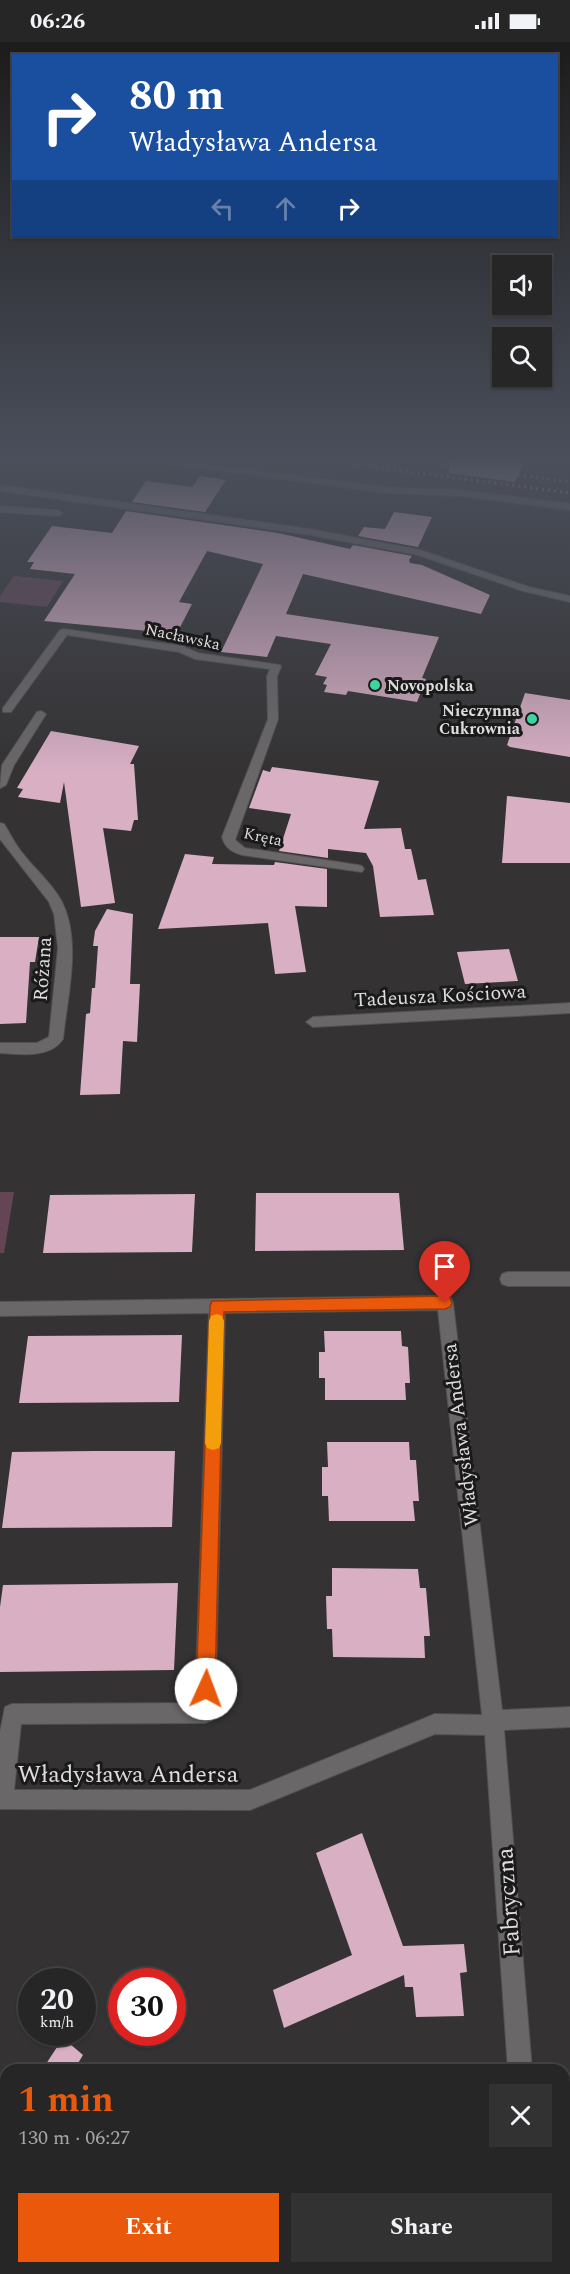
<!DOCTYPE html>
<meta charset="utf-8">
<style>
:root{--surface:#272626;--page:#333232;--text:#f1f3f6;--muted:#a4a5a7;--line:#434343;--accent:#ea580c}
body{margin:0;font-family:Spectral,serif;background:var(--page);color:var(--text);height:100vh;display:flex;flex-direction:column;font-size:22px;white-space:nowrap}
*{box-sizing:border-box;margin:0}
p{font-size:20px;color:var(--muted)}
.icon{flex:none;width:33px;height:33px;fill:none;stroke:currentColor;stroke-width:2;stroke-linecap:round;stroke-linejoin:round}
.map{position:relative;flex:1;overflow:hidden}
.details{position:absolute;left:0px;top:2022px;width:570px;height:210px;display:flex;flex-direction:column;background:var(--surface);border-radius:18px 18px 0 0;box-shadow:0 2px 4px #0004,0 0 0 2px var(--line)}
.details>*{flex:none}
.hud{position:absolute;left:12px;top:12px;width:546px;height:183px;border-radius:0px;box-shadow:0 2px 4px #0004,0 0 0 2px var(--line);background:#1a4fa0;color:#fff;overflow:hidden}
.fabs{position:absolute;left:492px;top:213px;display:grid;gap:12px}
.fabs a{display:grid;place-items:center;width:60px;height:60px;border-radius:0px;background:var(--surface);box-shadow:0 2px 4px #0004,0 0 0 2px var(--line);font-size:30px}
.speed{position:absolute;left:18px;top:1926px;display:flex;gap:12px;font-size:30px;font-weight:700;text-align:center}
.speed>*{display:grid;place-content:center;width:78px;height:78px;border-radius:50%;background:var(--surface);box-shadow:0 2px 4px #0004,0 0 0 2px var(--line);line-height:1}
.speed small{font-size:15px;font-weight:400}
.speed .limit{border:9px solid #d22;background:#fff;color:#111}
.pin{position:absolute;display:grid;place-items:center;width:51px;height:51px;color:#fff;margin:-62px -26px;border-radius:50% 50% 50% 0;rotate:-45deg;box-shadow:0 0 6px #0007}
.pin .icon{rotate:45deg}
.me{position:absolute;width:66px;margin:-33px;rotate:2deg;stroke-linejoin:round;filter:drop-shadow(0 0 4px #0008)}
.turn{display:flex;align-items:center;gap:21px;height:126px;padding:0 18px;font-size:27px}
.turn .icon{width:78px;height:78px;stroke-width:2.5}
.turn b{display:block;font-size:42px;line-height:51px}
.lanes{display:flex;align-items:center;height:57px;padding:0 18px;background:#0003;justify-content:center;gap:30px;direction:ltr}
.lanes .off{opacity:.35}
.round{display:grid;place-items:center;flex:none;width:63px;height:63px;border-radius:0px;background:var(--page)}
.summary{display:flex;align-items:center;justify-content:space-between;height:102px;padding:0 18px}
h1{font-size:36px;font-weight:700;line-height:45px;color:var(--accent)}
.primary-button{display:flex;gap:12px;margin-top:auto;padding:12px 18px}
.primary-button a{flex:1;height:69px;border-radius:0px;background:var(--accent);color:#fff;font-size:24px;font-weight:700;line-height:69px;text-align:center}
.primary-button a+a{background:var(--page);color:var(--text)}
.status{display:flex;justify-content:space-between;align-items:center;height:42px;padding:0 30px;background:var(--surface);direction:ltr}
.status svg{height:16px;fill:currentColor}
.map>svg:first-child{display:block}
.built{fill:#41383c}
.green{fill:#634555}
.building{fill:#d9afc4}
.lines{fill:none;stroke-linecap:round;stroke-linejoin:round}
.minor-casing{stroke:#525051;stroke-width:2}
.minor{fill:#6a6768;fill-rule:evenodd}
.rail{stroke:#b1afb0;stroke-width:3;stroke-dasharray:2 4;stroke-linecap:butt}
.route{fill:#ea580c;stroke:#983908;stroke-width:1.5}
.slow{fill:#f59e0b}
.poi-dot{fill:#3ed4a2;stroke:#1b1a1a;stroke-width:2}
.labels{text-anchor:middle;stroke-width:6;stroke-linejoin:round;paint-order:stroke}
.far-street-label{font-size:16px;fill:#dedcdd;stroke:#1b1a1a}
.far-poi-label{font-size:16px;font-weight:bold;fill:#dedcdd;stroke:#1b1a1a;text-anchor:start}
.street-label{font-size:20px;fill:#dedcdd;stroke:#1b1a1a}
.near-street-label{font-size:24px;fill:#dedcdd;stroke:#1b1a1a}
</style>
<div class="status"><b>06:26</b><svg viewBox="0 0 49 12"><path d="M0 12V9h3v3zM5 12V6h3v6zM10 12V3h3v9zM15 12V0h3v12zM26 1h20v11H26zM47 4h2v5h-2z"/></svg></div>
<div class="map">
<svg width="570" height="2232" viewBox="0 0 570 2232">
<rect width="100%" height="100%" fill="#343233"/>
<path class="built" d="M157,417H570V471L454,455L390,452L154,423Z"/>
<path class="green" d="M14,534L63,539L47,565L0,560V554Z
M0,1150H14L4,1211H0Z"/>
<path class="building" d="M450,417H525L515,440L449,431Z
M200,434L226,438L205,470L132,460L146,439L192,445Z
M126,469L278,491L350,507L353,503L412,514L409,518L410,521L422,523L490,553L481,572L303,532L286,572L439,595L422,636L426,637L417,660L348,649L346,653L324,650L327,643L323,642L327,635L315,633L331,602L276,594L267,615L221,610L263,522L207,509L179,560L192,562L175,595L147,591L148,589L44,579L75,532L30,527L34,520H27L52,484L112,491Z
M394,470L432,475L418,505L358,494L364,485L385,487Z
M525,651L570,658V715L510,705L507,703Z
M51,689L139,704L130,722H134L138,778H134L131,789L103,786L115,861L81,865L64,740L60,761L18,755L23,747L17,746Z
M272,725L379,739L364,787L401,786L405,807H411L418,838L426,837L434,873L380,875L373,824L366,811L328,807V816L279,809L291,772L249,766L263,728L270,730Z
M507,754L570,761V821H502Z
M185,812L214,815L212,822L274,823L275,820L327,827V865L295,864L306,930L275,932L268,881L158,887Z
M107,867L133,872L130,942H140L137,1000L123,999L120,1052L80,1053L86,972L90,971L92,946H95L98,904H93L95,889Z
M0,895H39L35,920H30L26,981L0,982Z
M509,907L518,939L465,942L457,910Z
M256,1151H399L404,1208L255,1209Z
M195,1152L192,1210L43,1211L50,1153Z
M324,1289H401L402,1304L408,1305L410,1341H405L406,1358H325V1336H319V1310H325Z
M182,1293L179,1360L19,1361L28,1294Z
M327,1400H409L410,1418H416L419,1459H413L415,1479H329L328,1454H322V1425H328Z
M94,1409H175L172,1485L2,1486L12,1410Z
M332,1526L418,1527L420,1546H426L430,1594H424L425,1616L333,1615L332,1587H327L326,1554H332Z
M178,1541L174,1628L0,1630V1565L3,1543Z
M362,1791L403,1904L464,1902L467,1930L460,1931L464,1974L416,1975L413,1945H405L404,1933L284,1986L273,1948L352,1913L316,1811Z
M63,1996L83,2013L74,2028H42Z"/>
<g class="lines">
<defs>
<path id="minor" d="M135,417H163L386,445L460,448L570,462V468L460,454L386,451Z
M0,443L310,487L420,508L529,545L570,554V560L523,549L418,513L310,493L0,449Z
M0,464L58,468L63,471L58,474L0,470Z
M64,587L182,604L198,611L280,623L281,625L277,634L278,677L235,798L245,806L358,823L362,824L364,827L362,830L242,813C232,810 225,806 222,795L268,677L267,634L270,627L195,617L179,610L67,593L11,670H3V666L60,588Z
M41,669L46,672L14,723L6,743L0,746L2,723L37,670Z
M0,781L4,782C11,793 16,804 24,813C36,828 53,843 62,860C82,900 67,955 63,997C50,1017 20,1012 0,1011V1001H37L49,995L58,906L54,872L49,860L0,797Z
M570,961V971L313,985L306,980L313,975Z
M508,1230H570V1244H508L502,1242L500,1237L502,1232Z
M445,1254L451,1256L453,1261L502,1668L570,1665V1685L504,1688L532,2028H508L485,1693L435,1692L250,1768L0,1767V1690L5,1665L12,1662L195,1661L209,1271L0,1274V1260ZM438,1268L482,1673L435,1672L250,1748H14L21,1682L205,1681L212,1678L215,1671L225,1271Z
M520,2226H546L547,2232H521Z"/>
</defs>
<use href="#minor" class="minor-casing"/>
<use href="#minor" class="minor"/>
<path class="rail" d="M399,417L570,440
M541,417L570,421
M322,418L570,451"/>
</g>
<linearGradient id="sky" x2="0" y2="1"><stop stop-color="#1d1c1c"/><stop offset="0.57" stop-color="#4a4f5b"/><stop offset="1" stop-color="#4a4f5b" stop-opacity="0"/></linearGradient>
<rect width="570" height="730" fill="url(#sky)"/>
<path class="route" d="M445,1254L450,1256L452,1261L450,1265L445,1267L224,1270L215,1647L212,1653L206,1656L199,1653L196,1647L210,1264L212,1259Z"/>
<path class="slow" d="M217,1272L222,1274L224,1279L221,1401L219,1406L213,1408L207,1406L205,1401L209,1279L211,1274Z"/>
<g class="poi-dot">
<circle cx="375" cy="643" r="6"/>
<circle cx="532" cy="677" r="6"/>
</g>
<g class="labels">
<g class="far-street-label">
<text transform="translate(183 594) rotate(12)" y="6">Nacławska</text>
<text transform="translate(263 794) rotate(12)" y="6">Kręta</text>
</g>
<g class="far-poi-label">
<text x="387" y="649">Novopolska</text>
<text x="520" y="674" text-anchor="end">Nieczynna<tspan x="520" dy="18">Cukrownia</tspan></text>
</g>
<g class="street-label">
<text transform="translate(42 927) rotate(-86)" y="7">Różana</text>
<text transform="translate(440 953) rotate(-3)" y="7">Tadeusza Kościowa</text>
<text transform="translate(460 1393) rotate(-97)" y="7">Władysława Andersa</text>
</g>
<g class="near-street-label">
<text x="128" y="1740">Władysława Andersa</text>
<text transform="translate(508 1860) rotate(-94)" y="8">Fabryczna</text>
</g>
</g>
</svg>
<div class="fabs">
<a><svg class="icon" aria-label="sound" viewBox="0 0 24 24"><path d="M4 9h4l5-4v14l-5-4H4zM17 9q2 3 0 6"/></svg></a>
<a><svg class="icon" aria-label="search" viewBox="0 0 24 24"><circle cx="10" cy="10" r="6"/><path d="M15 15l6 6"/></svg></a>
</div>
<div class="speed"><div>20<small>km/h</small></div><div class="limit">30</div></div>
<div class="pin" style="left:445px;top:1261px;background:#d93025"><svg class="icon" aria-label="arrive" viewBox="0 0 24 24"><path d="M6 21V4h12l-3 4 3 4H6"/></svg></div>
<svg class="me" style="left:206px;top:1647px" viewBox="-20 -20 40 40"><circle r="19" fill="#fff"/><path d="M0-13L10 11 0 6-10 11z" fill="#ea580c"/></svg>
<div class="hud">
<div class="turn"><svg class="icon" aria-label="right" viewBox="0 0 24 24"><path d="M7 20v-9h11M14 6l5 5-5 5"/></svg><div><b>80 m</b>Władysława Andersa</div></div>
<div class="lanes"><svg class="icon off" aria-label="left" viewBox="0 0 24 24"><path d="M17 20v-9H6M10 6l-5 5 5 5"/></svg><svg class="icon off" aria-label="ahead" viewBox="0 0 24 24"><path d="M12 20V5M6 11l6-6 6 6"/></svg><svg class="icon" aria-label="right" viewBox="0 0 24 24"><path d="M7 20v-9h11M14 6l5 5-5 5"/></svg></div>
</div>
<section class="details">
<div class="summary"><div><h1>1 min</h1><p>130 m · 06:27</p></div><a class="round"><svg class="icon" aria-label="close" viewBox="0 0 24 24"><path d="M6 6l12 12M18 6L6 18"/></svg></a></div>
<div class="primary-button"><a>Exit</a><a>Share</a></div>
</section>
</div>
